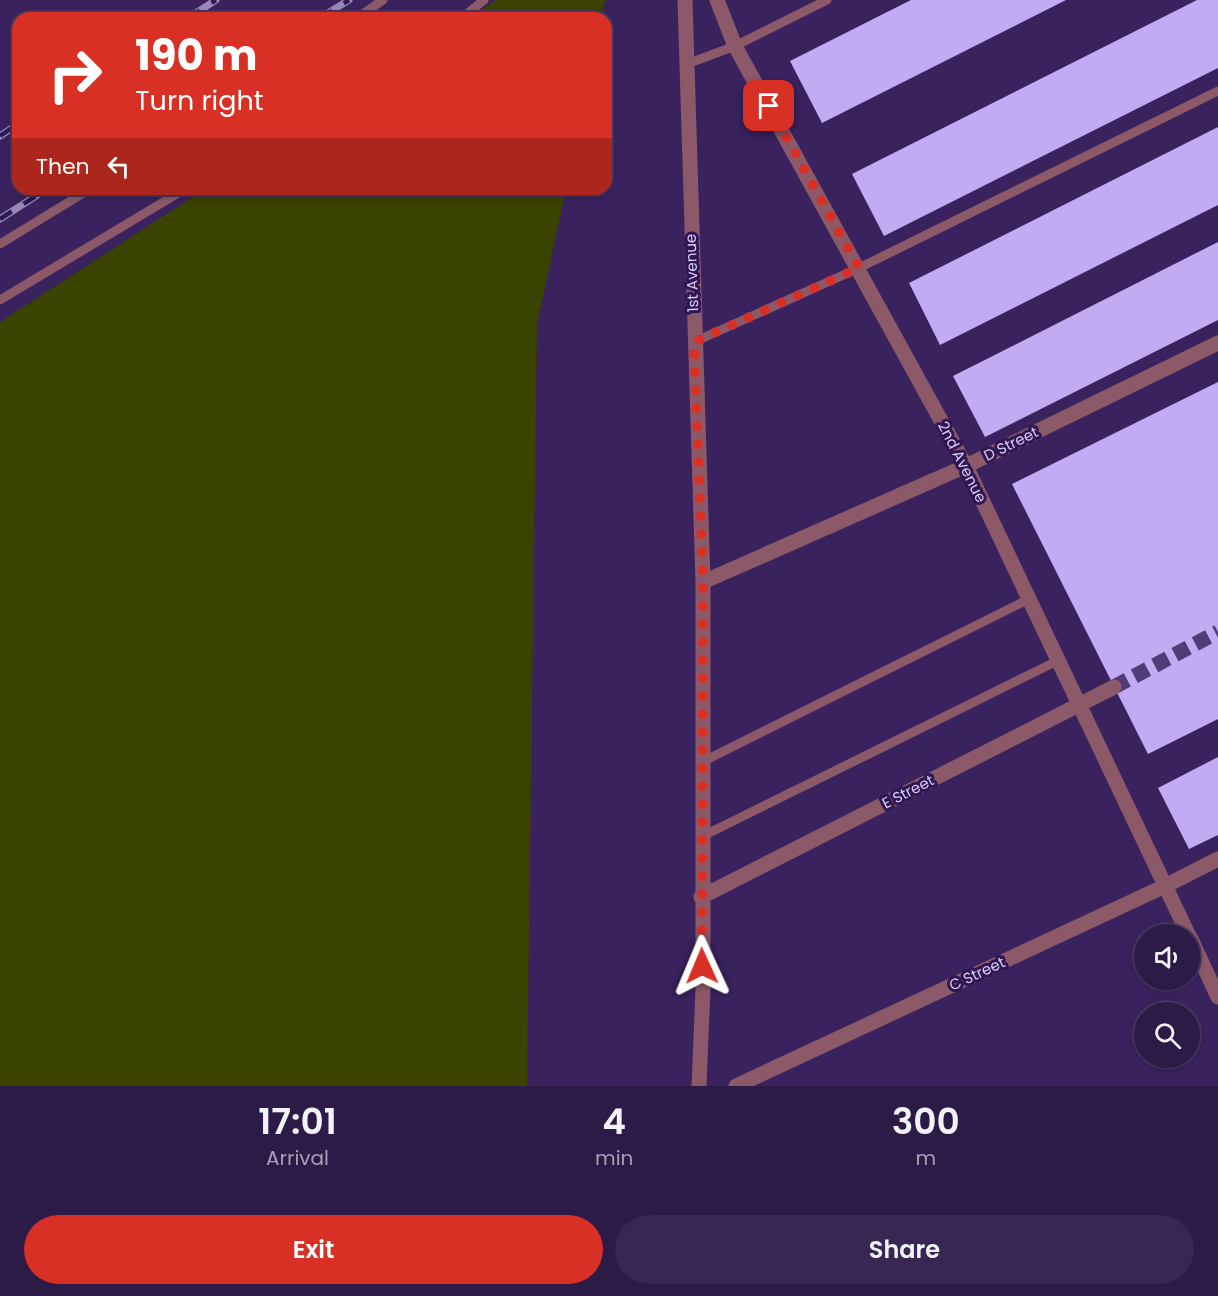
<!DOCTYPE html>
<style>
:root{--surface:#2c1a47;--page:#382752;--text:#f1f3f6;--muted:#a6a1b4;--line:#483860;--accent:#d93025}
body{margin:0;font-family:Poppins,sans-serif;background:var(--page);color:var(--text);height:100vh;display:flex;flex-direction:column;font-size:22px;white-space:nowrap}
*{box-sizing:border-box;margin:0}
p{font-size:20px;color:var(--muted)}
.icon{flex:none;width:33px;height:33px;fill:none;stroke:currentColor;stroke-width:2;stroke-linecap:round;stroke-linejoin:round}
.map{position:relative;height:1086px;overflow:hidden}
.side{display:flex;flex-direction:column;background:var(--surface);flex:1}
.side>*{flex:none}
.hud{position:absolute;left:12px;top:12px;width:600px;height:183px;border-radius:18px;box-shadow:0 3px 9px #0003,0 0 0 2px var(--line);background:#d93025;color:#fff;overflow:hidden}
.tools{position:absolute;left:1134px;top:924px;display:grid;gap:12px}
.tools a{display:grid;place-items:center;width:66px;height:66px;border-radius:50%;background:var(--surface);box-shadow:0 3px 9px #0003,0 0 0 2px var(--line);font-size:30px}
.pin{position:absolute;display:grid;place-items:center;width:51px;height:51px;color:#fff;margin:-26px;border-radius:12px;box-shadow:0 3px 9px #0006}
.me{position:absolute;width:66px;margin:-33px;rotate:359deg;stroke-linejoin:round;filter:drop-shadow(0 0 4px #0008)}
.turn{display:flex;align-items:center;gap:21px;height:126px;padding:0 24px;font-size:27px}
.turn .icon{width:78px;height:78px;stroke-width:2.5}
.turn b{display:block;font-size:42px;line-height:51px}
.then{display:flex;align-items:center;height:57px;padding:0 24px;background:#0003;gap:12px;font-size:22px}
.eta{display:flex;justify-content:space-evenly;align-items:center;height:102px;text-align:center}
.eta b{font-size:36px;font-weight:600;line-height:42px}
.cta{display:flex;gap:12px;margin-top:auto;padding:12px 24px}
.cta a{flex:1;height:69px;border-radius:36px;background:var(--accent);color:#fff;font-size:24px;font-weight:600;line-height:69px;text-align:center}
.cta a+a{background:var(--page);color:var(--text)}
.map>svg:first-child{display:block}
.green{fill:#3a4300}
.building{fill:#c2abf3}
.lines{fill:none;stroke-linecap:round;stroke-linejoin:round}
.minor-tunnel{stroke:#523c75;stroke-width:15;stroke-dasharray:15 8;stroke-linecap:butt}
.service{stroke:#8c5969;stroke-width:9}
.minor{stroke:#8c5969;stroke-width:15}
.rail-casing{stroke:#9788b6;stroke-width:7}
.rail{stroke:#301753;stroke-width:4.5;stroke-dasharray:14;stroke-linecap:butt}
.route{stroke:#d93025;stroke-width:10;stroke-dasharray:0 18}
.labels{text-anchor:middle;stroke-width:6;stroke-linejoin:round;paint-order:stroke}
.street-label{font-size:15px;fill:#d9cff4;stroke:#301753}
</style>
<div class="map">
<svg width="1218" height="1086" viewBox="0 0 1218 1086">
<rect width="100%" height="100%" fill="#3a225f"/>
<path class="green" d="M496,0H605L602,18H469Z
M205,189H566L537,325L527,1086H0V322Z"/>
<path class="building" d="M911,0H1066L822,123L790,61Z
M1197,0H1218V68L884,236L852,174Z
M1218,127V205L940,345L909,283Z
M1218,242V320L985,437L953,376Z
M1218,382V719L1148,754L1012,484Z
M1218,757V835L1189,849L1158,788Z"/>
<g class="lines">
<path class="minor-tunnel" d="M1114,687L1218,632"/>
<path class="service" d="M357,18L383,0
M462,18L484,0
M687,64L735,46L827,0
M0,244L90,189
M0,300L185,189
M694,342L859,268L1218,91
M702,762L1029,599
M701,837L1057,661"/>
<path class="minor" d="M685,0L703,582V989L699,1086
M717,0L735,46L966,466L1188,934
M703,582L966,466L1218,343
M701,897L1114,687
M1190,937L1218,997
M736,1086L1165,886L1218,859"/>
<defs>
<path id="rail" d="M188,18L216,0
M320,18L349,0
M0,136L18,124
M0,219L47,189"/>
</defs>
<use href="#rail" class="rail-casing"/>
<use href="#rail" class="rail"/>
</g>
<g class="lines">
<path class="route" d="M702,966L703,582L694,342L859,268L769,106"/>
</g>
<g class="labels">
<g class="street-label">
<text transform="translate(692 273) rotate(-92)" y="5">1st Avenue</text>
<text transform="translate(1011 444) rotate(-26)" y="5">D Street</text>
<text transform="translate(962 462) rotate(63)" y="5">2nd Avenue</text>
<text transform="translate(908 792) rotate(-27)" y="5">E Street</text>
<text transform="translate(977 974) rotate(-25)" y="5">C Street</text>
</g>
</g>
</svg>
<div class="tools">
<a><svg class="icon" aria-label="sound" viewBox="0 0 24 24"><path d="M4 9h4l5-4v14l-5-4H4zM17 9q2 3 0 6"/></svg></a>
<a><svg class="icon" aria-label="search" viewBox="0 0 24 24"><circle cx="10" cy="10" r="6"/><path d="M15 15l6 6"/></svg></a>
</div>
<div class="pin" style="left:769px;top:106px;background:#d93025"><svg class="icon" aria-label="arrive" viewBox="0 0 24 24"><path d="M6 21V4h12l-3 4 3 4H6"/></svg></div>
<svg class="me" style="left:702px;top:966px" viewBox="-20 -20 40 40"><path d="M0-17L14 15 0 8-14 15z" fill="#d93025" stroke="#fff" stroke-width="4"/></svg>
<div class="hud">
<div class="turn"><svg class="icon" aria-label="right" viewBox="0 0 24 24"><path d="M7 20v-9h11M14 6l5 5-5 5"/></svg><div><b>190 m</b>Turn right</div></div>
<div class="then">Then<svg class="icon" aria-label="left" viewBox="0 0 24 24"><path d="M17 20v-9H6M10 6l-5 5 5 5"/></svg></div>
</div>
</div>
<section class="side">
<div class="eta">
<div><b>17:01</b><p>Arrival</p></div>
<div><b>4</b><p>min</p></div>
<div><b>300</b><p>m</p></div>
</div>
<div class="cta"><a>Exit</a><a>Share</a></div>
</section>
